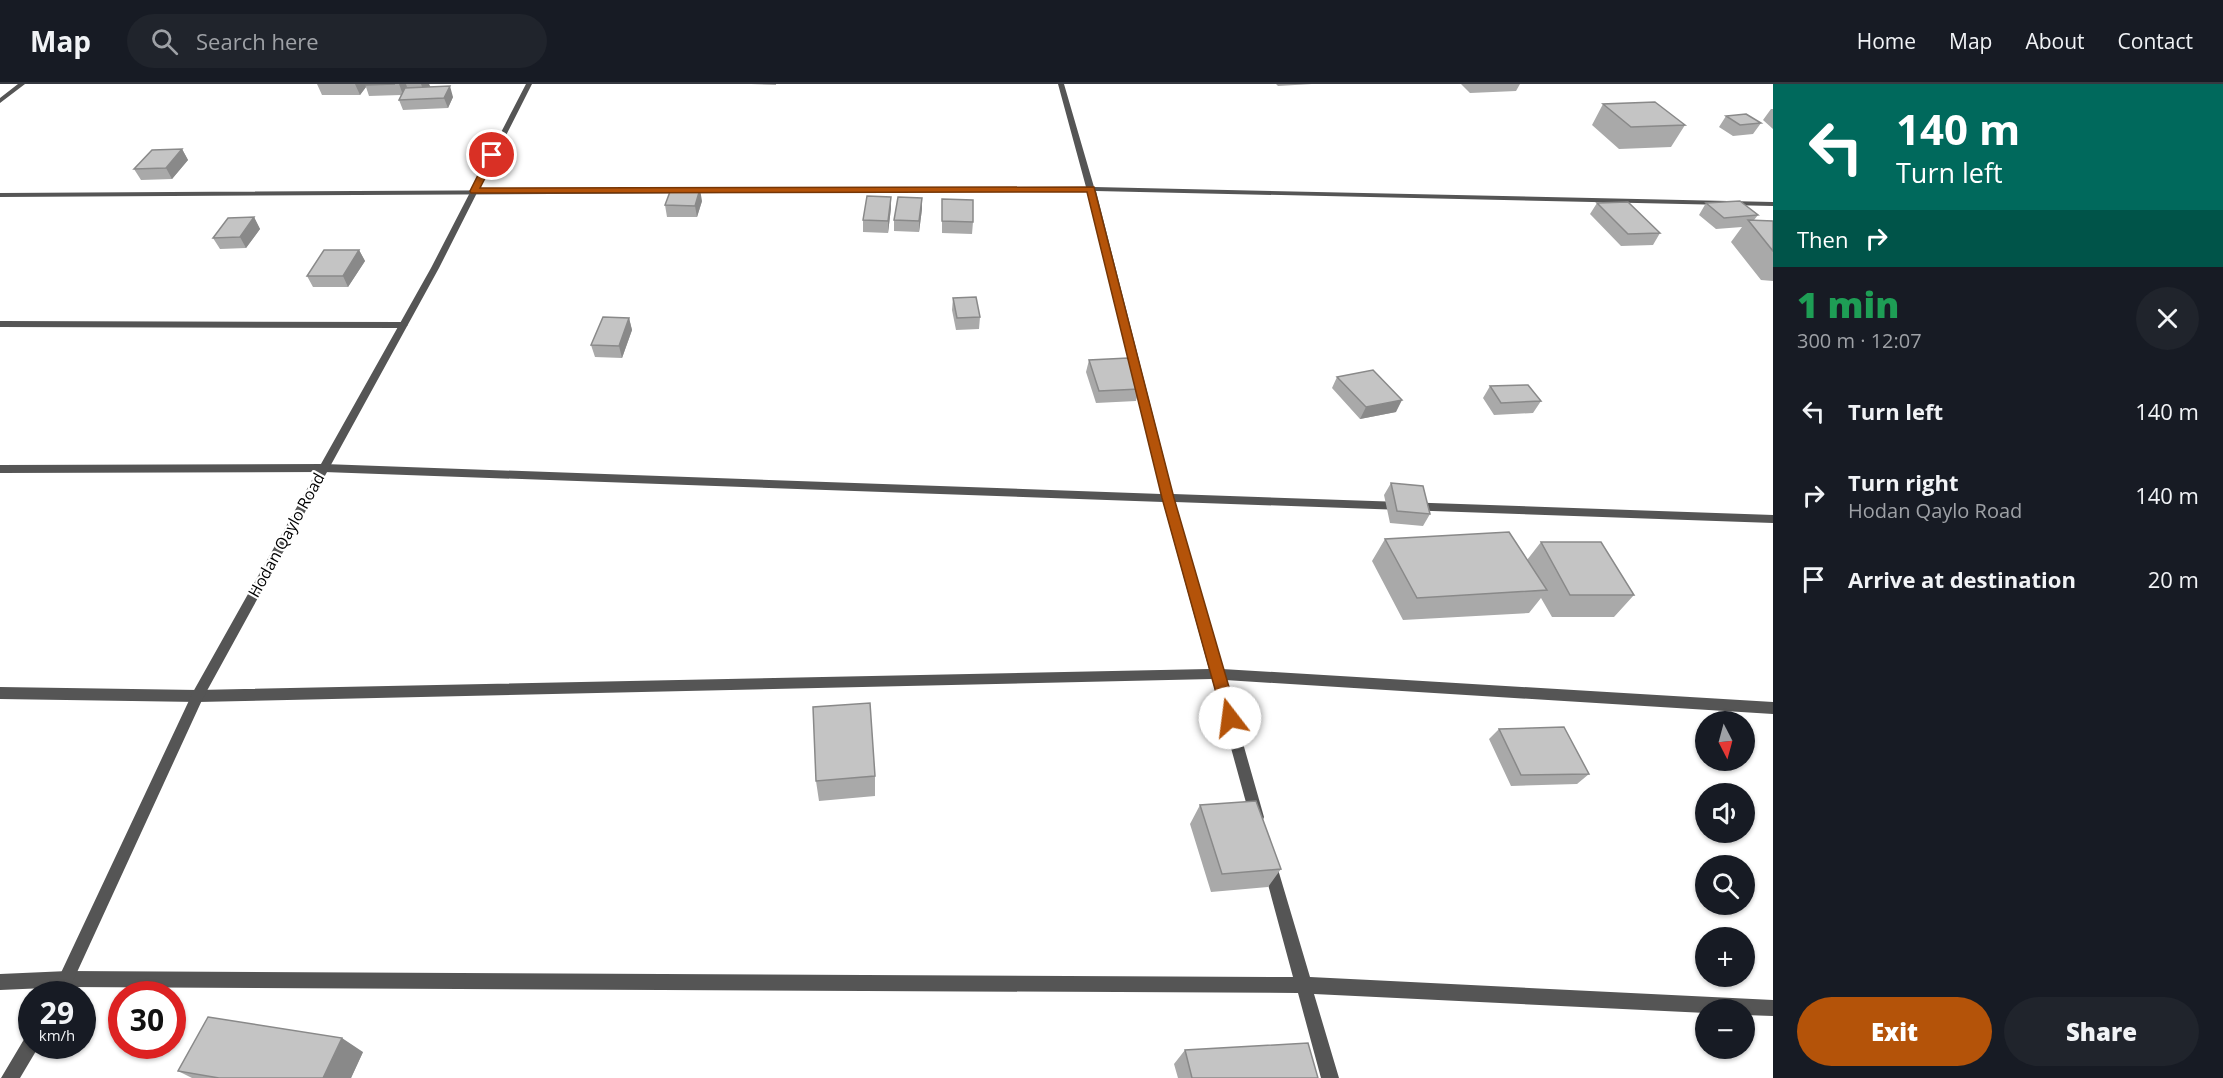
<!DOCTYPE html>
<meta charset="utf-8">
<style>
:root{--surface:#171b24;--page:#20242c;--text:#f1f3f6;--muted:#9ea1a6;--line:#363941;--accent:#b45309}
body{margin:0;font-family:"Open Sans",sans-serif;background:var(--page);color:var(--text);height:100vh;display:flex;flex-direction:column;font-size:22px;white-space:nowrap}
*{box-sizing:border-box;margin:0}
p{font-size:20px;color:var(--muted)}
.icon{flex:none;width:33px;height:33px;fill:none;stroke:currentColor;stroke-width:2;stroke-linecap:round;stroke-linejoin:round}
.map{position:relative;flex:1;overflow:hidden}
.details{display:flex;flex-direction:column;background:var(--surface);width:450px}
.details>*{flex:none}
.hud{background:#00695c;color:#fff;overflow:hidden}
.needle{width:39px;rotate:174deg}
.tools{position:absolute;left:1695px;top:627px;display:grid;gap:12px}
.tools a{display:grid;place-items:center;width:60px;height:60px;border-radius:50%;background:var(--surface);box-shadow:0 2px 4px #0004;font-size:30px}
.speed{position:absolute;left:18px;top:897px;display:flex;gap:12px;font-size:30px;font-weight:700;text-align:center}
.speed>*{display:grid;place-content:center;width:78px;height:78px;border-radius:50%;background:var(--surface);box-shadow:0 2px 4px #0004;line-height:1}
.speed small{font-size:15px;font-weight:400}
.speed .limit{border:9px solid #d22;background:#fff;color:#111}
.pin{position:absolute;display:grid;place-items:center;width:51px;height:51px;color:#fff;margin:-26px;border:3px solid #fff;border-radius:50%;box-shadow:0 2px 6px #0007}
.me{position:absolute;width:66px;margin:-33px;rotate:345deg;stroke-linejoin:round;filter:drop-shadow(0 0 4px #0008)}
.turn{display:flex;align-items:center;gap:21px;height:126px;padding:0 24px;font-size:27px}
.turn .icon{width:78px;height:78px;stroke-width:2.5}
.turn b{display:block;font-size:42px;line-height:51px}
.then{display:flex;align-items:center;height:57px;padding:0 24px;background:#0003;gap:12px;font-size:22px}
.round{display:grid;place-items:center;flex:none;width:63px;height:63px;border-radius:32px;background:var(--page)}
.overview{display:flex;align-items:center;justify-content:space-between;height:102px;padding:0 24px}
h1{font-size:36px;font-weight:800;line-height:45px;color:#1e9e55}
.cta{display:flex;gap:12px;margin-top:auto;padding:12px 24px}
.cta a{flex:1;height:69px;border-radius:36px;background:var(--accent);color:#fff;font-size:24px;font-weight:800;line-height:69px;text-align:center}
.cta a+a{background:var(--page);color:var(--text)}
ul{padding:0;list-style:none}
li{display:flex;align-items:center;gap:18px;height:84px;padding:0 24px}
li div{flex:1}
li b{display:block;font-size:22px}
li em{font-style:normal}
header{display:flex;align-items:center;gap:36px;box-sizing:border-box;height:84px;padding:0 30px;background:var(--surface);border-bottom:2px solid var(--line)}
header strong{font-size:28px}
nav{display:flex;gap:33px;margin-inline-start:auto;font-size:21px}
.search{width:420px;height:54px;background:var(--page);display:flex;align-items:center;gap:15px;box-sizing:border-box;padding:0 21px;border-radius:33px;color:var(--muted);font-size:22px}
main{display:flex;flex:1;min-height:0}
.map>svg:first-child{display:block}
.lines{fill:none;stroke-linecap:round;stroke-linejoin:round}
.minor{fill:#555;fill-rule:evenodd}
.tertiary{fill:#555;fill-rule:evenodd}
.wall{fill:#a9a9a9}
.shaded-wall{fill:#898989}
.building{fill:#c4c4c4;stroke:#898989;stroke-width:1.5}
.route{fill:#b45309;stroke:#753606;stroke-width:1.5}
.labels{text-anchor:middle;stroke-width:4.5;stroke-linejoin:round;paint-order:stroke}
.street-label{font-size:16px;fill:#000;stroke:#fff}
</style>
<header>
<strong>Map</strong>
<div class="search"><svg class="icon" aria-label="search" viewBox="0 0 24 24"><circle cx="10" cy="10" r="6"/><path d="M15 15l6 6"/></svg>Search here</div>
<nav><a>Home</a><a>Map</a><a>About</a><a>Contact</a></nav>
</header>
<main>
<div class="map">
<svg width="1773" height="994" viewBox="0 0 1773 994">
<rect width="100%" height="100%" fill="#fff"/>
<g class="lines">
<path class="minor" d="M18,0H25L0,19V14Z
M1058,0H1064L1094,103L1773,118V122L1096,107L1173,410L1773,431V439L1175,418L1222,585L1773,618V630L1225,596L1264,733L1262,738L1257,740L1252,738L1250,733L1212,595L198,618L0,615V603L198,606L1209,585L1163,418L324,388L0,389V381L324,380L1161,410L1088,107L0,113V109L1086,103Z
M0,237L403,238L408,241L403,244L0,243Z
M1270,775L1275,777L1277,782L1310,893L1773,916V932L1744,931V926H1706V929L1314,910L1339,994H1321L1298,909L68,903L0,906V890L68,887L1293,893L1263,782L1265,777Z"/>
<path class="tertiary" d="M526,0H532L439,184L203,614L67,910H51L193,608L431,184Z
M32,950V962H39L20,994H1L26,952Z"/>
</g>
<path class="wall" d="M317,0H429L430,3L453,13L448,24L403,26L399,16L401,11L369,12L366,3L360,11H322Z
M751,0H776V1Z
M1276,0H1312L1278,2Z
M1461,0H1520L1516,7L1470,9Z
M1603,20L1685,41L1671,63L1619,65L1592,41Z
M1771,25H1773V45L1763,36Z
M1726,32L1761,39L1753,50L1733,52L1719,43Z
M182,65L188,76L172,95L141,96L134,85Z
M942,115L973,138L972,150L942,149Z
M702,117L697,133H667L665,121Z
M1597,119L1660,149L1653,161L1621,162L1590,130Z
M1706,119L1758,131L1754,136L1773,137V197L1761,196L1731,158L1742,143L1716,145L1699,131Z
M891,124L888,149L863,148V136Z
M922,125L919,148L894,147V136Z
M254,133L260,145L246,164L220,165L213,154Z
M359,166L365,177L348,203H313L307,192Z
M953,214L980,233L979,245L956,246L952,226Z
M629,234L632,246L622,274L595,273L591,261Z
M1089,276L1139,305L1136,317L1096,319L1086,288Z
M1337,293L1396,328L1360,335L1332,304Z
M1490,302L1541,317L1533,329L1494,331L1483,314Z
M1391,399L1430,430L1423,442L1390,439L1384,411Z
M1385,455L1527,476L1541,458L1634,511L1614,533H1552L1541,514L1529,529L1403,536L1372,477Z
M1499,645L1589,690L1577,700L1511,702L1489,655Z
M875,692V712L819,717L816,697Z
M1200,721L1281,785L1268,803L1211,808L1190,740Z
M1185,966L1318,994H1178L1174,980Z
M363,968L351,994H192L178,987Z"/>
<path class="shaded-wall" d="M355,0H368L365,1L366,3L360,11Z
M399,0H406L407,3L403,11Z
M421,0H429L431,4L425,11Z
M450,2L453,13L448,24L444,14Z
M182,65L188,76L172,95L166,84Z
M700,105L702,117L697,133L695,122Z
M891,113V124L888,149V137Z
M922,114V125L919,148V137Z
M254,133L260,145L246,164L240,153Z
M359,166L365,177L348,203L343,192Z
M629,234L632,246L622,274L619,262Z
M1402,316L1396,328L1360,335L1366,323Z
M342,954L363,968L351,994H323Z"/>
<path class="building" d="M365,0H395L365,1Z
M450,2L444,14L399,16L405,4Z
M1655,18L1685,41L1631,43L1603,20Z
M1746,30L1761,39L1740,41L1726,32Z
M182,65L166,84L134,85L152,66Z
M671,105H700L695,122L665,121Z
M867,112L891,113L888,137L863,136Z
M898,113L922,114L919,137L894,136Z
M942,115L973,116V138L942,137Z
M1740,117L1758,131L1724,134L1706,119Z
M1628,118L1660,149L1628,150L1597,119Z
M254,133L240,153L213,154L228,134Z
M1748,136L1773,137V167Z
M324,166H359L343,192H307Z
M976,213L980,233L957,234L953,214Z
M603,233L629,234L619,262L591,261Z
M1128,274L1139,305L1099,307L1089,276Z
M1373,286L1402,316L1366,323L1337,293Z
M1528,301L1541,317L1501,319L1490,302Z
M1391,399L1423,402L1430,430L1397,427Z
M1509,448L1547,506L1417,514L1385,455Z
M1541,458H1601L1634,511H1570Z
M870,619L875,692L816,697L813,623Z
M1564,643L1589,690L1521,691L1499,645Z
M1256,717L1281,785L1222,790L1200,721Z
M208,933L342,954L323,994H219L178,987Z
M1308,959L1318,994H1192L1185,966Z"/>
<path class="route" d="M492,69L497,71L480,104L1094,103L1174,414L1238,634L1236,639L1230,641L1225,639L1223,634L1162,414L1087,108L471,109L470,107L488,71Z"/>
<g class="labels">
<g class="street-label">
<text transform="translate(286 451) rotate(-61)" y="6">Hodan Qaylo Road</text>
</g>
</g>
</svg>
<div class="tools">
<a><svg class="needle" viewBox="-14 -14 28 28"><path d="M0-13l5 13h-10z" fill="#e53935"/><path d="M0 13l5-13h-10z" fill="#9ea1a6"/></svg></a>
<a><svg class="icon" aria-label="sound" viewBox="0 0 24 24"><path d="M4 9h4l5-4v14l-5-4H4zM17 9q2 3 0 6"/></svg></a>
<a><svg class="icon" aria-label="search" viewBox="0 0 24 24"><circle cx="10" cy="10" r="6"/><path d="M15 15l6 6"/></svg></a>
<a>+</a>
<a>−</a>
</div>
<div class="speed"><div>29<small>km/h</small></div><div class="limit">30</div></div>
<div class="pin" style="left:492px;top:71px;background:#d93025"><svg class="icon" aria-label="arrive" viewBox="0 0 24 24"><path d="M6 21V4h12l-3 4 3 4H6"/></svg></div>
<svg class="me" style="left:1230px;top:634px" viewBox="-20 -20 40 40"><circle r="19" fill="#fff"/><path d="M0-13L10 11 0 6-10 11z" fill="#b45309"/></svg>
</div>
<section class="details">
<div class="hud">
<div class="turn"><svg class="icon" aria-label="left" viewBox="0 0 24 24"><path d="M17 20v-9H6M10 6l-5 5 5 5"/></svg><div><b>140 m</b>Turn left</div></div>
<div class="then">Then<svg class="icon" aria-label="right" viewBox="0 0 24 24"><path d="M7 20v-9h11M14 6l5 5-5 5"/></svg></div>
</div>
<div class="overview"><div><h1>1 min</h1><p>300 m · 12:07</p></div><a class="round"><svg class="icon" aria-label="close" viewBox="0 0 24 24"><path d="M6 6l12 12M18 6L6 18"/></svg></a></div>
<ul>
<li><svg class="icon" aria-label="left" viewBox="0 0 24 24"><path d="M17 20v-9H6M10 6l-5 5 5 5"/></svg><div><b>Turn left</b></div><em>140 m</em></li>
<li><svg class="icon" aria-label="right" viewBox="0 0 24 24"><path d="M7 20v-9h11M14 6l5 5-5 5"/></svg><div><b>Turn right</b><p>Hodan Qaylo Road</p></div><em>140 m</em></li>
<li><svg class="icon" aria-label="arrive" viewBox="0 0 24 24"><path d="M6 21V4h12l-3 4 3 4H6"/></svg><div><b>Arrive at destination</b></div><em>20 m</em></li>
</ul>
<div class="cta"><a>Exit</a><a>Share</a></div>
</section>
</main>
